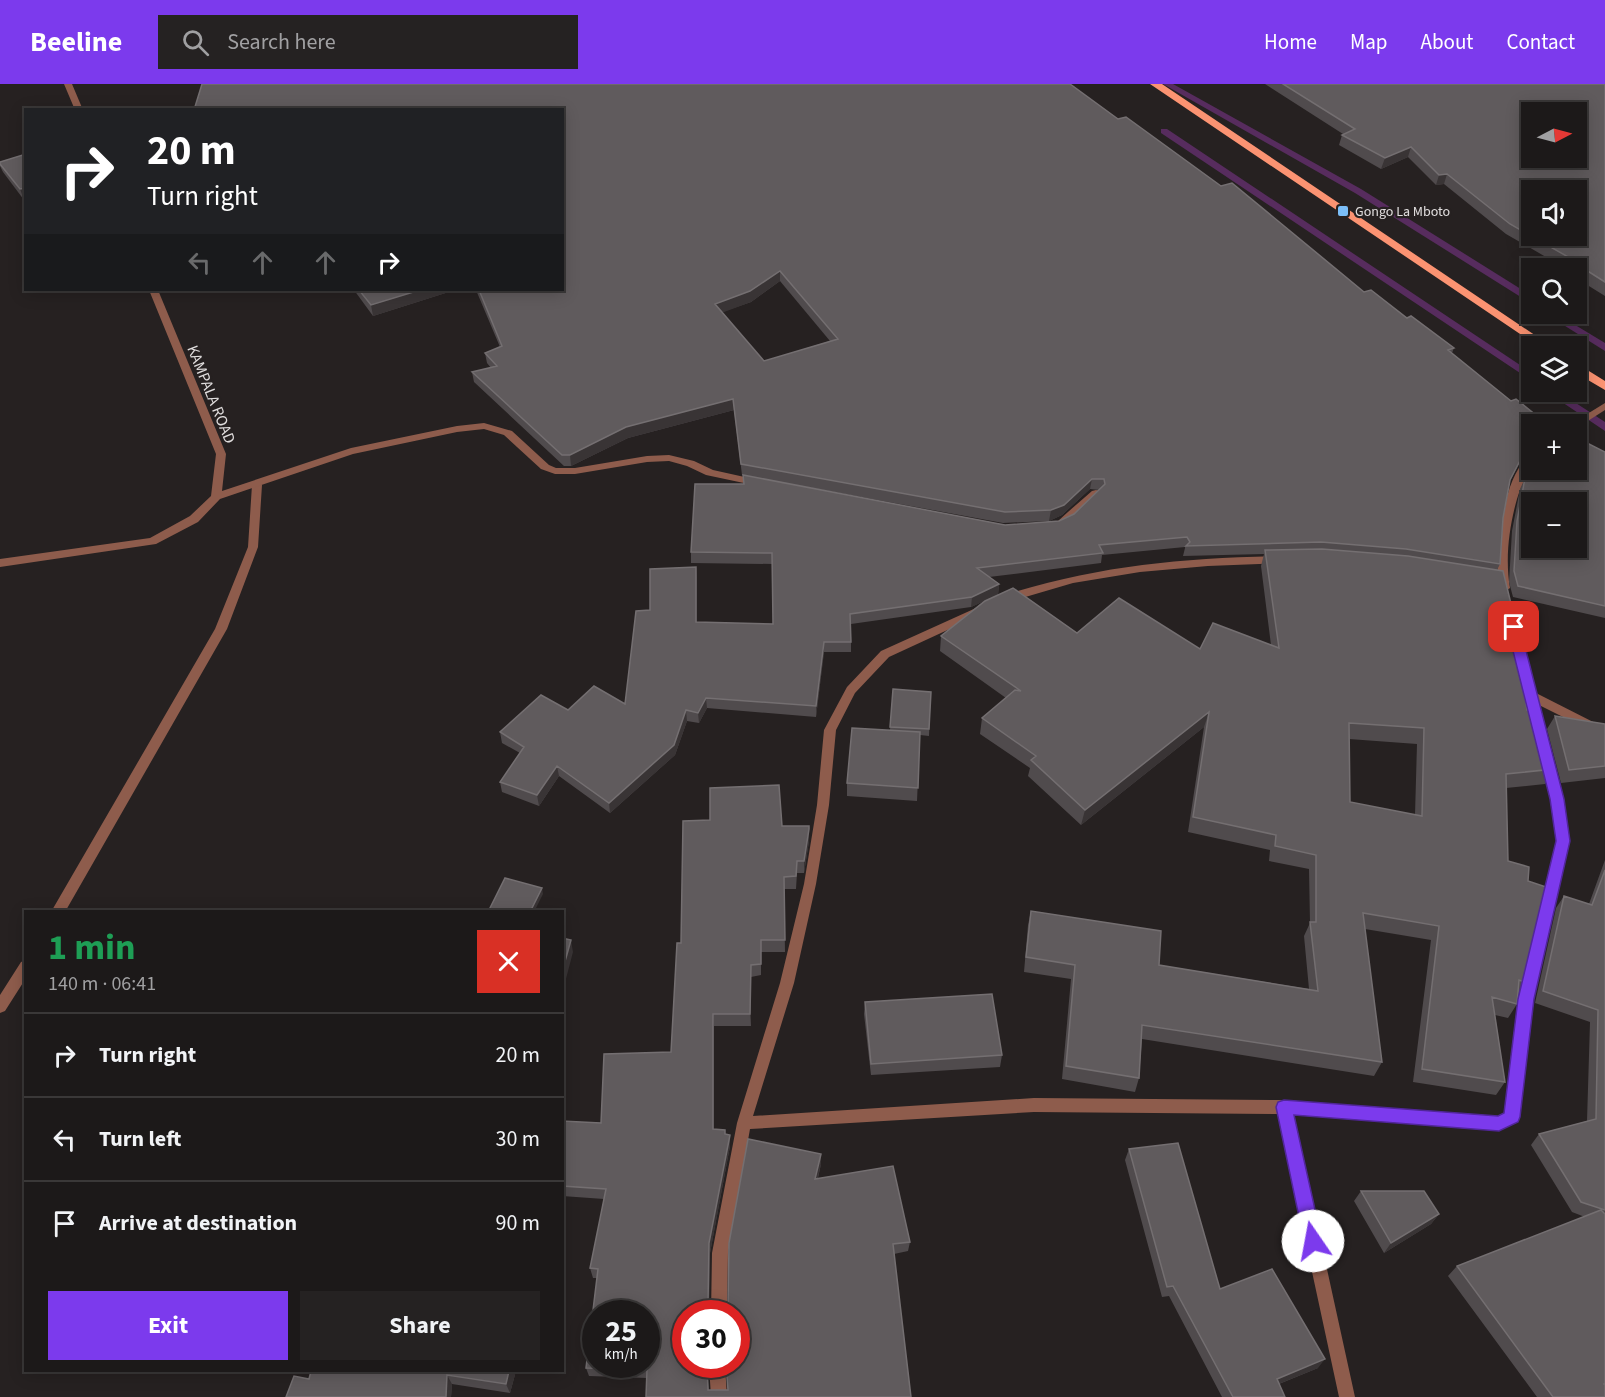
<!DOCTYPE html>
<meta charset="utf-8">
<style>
:root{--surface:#1c1919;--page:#252222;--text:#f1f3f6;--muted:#a0a0a2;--line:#3a3838;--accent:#7c3aed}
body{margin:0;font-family:"Source Sans 3",sans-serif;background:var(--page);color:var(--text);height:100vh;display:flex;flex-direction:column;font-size:22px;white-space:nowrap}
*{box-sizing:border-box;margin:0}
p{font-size:20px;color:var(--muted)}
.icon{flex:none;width:33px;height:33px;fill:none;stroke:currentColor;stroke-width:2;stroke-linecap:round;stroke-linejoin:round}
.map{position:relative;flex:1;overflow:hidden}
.panel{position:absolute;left:24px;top:826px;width:540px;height:462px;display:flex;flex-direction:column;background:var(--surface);border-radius:0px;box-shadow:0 3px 15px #0003,0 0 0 2px var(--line)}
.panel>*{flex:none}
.hud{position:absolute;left:24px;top:24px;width:540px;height:183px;border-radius:0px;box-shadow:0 3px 15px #0003,0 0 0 2px var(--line);background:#202124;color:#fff;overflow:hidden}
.needle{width:39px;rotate:84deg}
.buttons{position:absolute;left:1521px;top:18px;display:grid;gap:12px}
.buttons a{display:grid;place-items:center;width:66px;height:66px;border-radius:0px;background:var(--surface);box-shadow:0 3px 15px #0003,0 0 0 2px var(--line);font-size:30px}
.speed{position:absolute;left:582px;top:1216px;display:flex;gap:12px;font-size:30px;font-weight:700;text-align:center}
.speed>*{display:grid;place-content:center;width:78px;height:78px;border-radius:50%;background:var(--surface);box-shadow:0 3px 15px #0003,0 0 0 2px var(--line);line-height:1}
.speed small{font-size:15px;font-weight:400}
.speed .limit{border:9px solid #d22;background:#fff;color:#111}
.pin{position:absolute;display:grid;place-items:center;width:51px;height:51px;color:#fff;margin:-26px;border-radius:12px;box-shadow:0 3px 9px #0006}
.me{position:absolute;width:66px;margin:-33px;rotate:348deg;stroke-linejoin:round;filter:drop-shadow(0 0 4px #0008)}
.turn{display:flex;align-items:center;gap:21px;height:126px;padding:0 24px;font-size:27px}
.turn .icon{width:78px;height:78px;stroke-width:2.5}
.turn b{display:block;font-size:42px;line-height:51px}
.lanes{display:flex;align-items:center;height:57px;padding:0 24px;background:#0003;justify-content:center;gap:30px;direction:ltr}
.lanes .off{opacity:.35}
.round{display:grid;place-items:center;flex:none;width:63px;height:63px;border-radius:0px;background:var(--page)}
.overview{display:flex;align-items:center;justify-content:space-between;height:102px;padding:0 24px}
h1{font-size:36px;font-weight:700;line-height:45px;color:#1e9e55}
.button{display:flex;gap:12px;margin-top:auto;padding:12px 24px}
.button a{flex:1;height:69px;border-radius:0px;background:var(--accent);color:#fff;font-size:24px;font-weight:700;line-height:69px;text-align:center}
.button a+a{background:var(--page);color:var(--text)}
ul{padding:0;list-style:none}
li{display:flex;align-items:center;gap:18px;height:84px;padding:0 24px;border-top:2px solid var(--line)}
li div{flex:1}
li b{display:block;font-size:22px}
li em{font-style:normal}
header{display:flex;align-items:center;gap:36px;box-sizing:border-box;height:84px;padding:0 30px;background:var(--accent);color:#fff}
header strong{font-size:28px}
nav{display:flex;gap:33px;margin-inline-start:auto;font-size:21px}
.search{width:420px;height:54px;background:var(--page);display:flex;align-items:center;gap:15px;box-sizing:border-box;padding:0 21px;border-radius:0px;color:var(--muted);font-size:22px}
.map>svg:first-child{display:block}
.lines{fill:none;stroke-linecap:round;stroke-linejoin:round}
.stream{fill:#572c5e;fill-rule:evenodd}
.service{fill:#8e5c4c;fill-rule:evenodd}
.minor{fill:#8e5c4c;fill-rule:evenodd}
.primary{fill:#fb9372;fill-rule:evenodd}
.wall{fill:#504b4d;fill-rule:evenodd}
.shaded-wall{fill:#393435}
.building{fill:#605b5d;stroke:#746f71;stroke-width:1.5;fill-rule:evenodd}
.route{fill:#7c3aed;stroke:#51269a;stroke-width:1.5}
.poi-dot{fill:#7bbef8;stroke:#262121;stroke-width:2}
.labels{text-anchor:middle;stroke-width:4.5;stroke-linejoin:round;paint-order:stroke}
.far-poi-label{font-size:14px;fill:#e1dede;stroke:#262121;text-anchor:start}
.street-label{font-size:16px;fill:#e1dede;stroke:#262121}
</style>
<header>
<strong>Beeline</strong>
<div class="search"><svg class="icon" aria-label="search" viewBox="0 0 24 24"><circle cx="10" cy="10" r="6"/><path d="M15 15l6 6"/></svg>Search here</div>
<nav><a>Home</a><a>Map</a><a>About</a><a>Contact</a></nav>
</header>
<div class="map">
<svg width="1605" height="1313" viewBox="0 0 1605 1313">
<rect width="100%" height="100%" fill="#262121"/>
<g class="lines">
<path class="stream" d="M1163,0H1173L1361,105L1532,212V220L1355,109Z
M1161,45H1167L1532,289V297L1161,49Z
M1546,230H1557L1605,259V267Z
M1547,308H1559L1605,338V347Z"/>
<path class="service" d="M257,398L262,401L258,463L227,545L65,828H51L215,545L248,463L252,401Z
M26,876V894L5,927L0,929V911L21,878Z"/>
<path class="minor" d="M64,0H72L83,26H75Z
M149,206H158L226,370L222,407L351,364L457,342L484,339L512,347L549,381L556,384H575L647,372L669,371L694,377L713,386L758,396L763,399L758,402L706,391L687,382L669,377L647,378L575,390H555L541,385L504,351L484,345L457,348L353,370L220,415L198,438L156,460L0,483V475L150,454L190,432L211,412L216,370Z
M1605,319V326L1580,342L1576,343V340H1571Z
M1532,371C1532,386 1521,400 1517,415C1509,443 1505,475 1510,504L1504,508L1498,504C1495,474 1502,386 1532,371Z
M1096,406L1100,407L1101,409L1100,411C1089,421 1073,444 1057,442L1056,439C1067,428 1080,418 1092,407Z
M1278,472L1283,476L1282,479L1208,482L1140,488L1073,499L1005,519L999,515L1001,512C1095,482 1180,474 1278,472Z
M976,524L982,528L980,531L889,573L855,609L836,646L829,721L816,800L794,899L753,1032L1034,1014L1284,1016L1498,1033L1505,1029L1519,915L1557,757L1551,715L1541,675L1543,672H1551L1553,675L1563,715L1569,757L1533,915L1517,1038L1499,1047L1293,1030L1355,1313H1339L1278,1030L1034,1028L750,1045L728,1169L727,1230H711L712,1169L737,1039L780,899L804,800L817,721L824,646L847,603L881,567Z
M1515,543L1521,547L1536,609L1605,644V654L1539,621L1544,641L1538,646L1534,644L1509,547Z
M709,1281H725L727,1313H711Z"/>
<path class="primary" d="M1150,0H1162L1551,262H1538Z
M1576,279L1605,297V306L1576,289Z"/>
</g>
<path class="wall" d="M1265,0H1605V212L1576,194V184H1565L1506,150L1444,100L1436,101L1408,73L1381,85L1339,61L1342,51L1343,50Z
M1118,35L1364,208L1454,264L1452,269L1520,378L1510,397L1503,434L1500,480L1497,486L1527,626L1554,685L1545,700L1506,704L1508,777L1528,797L1527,899L1518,912L1517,920L1508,934L1495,931L1505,998L1496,1011L1413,998L1431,856L1365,845L1382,978L1374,992L1142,955L1139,994L1135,1008L1062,995L1071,895L1024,888L1028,841L1031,827L1159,881L1309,905L1304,852L1310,839L1309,785L1269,777L1270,766L1188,748L1204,643L1081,741L1028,692L1030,684L980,650L982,634L1006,614L940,567L941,552L984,517L971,523L851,540V568H824L816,633L707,624L699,639L687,637L675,671L610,729L559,692L539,722L502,708L500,698L520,669L502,659L500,648L568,626L625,620L650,526L697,493V538L773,540V480L691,479V468L743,400V391L1005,441L1059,437L1074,430L1099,406L1090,405L1062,431L1049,437L1003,439L742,391L734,326L628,354L571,382H564L474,298L472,288L491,284L487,279L485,269L500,263L476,206H562ZM780,197L830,257L764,277L722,228L751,218ZM1185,463V464L1183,472L1264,470L1261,482L1271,561L1200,565L1077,549L998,511L999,500L989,493L1101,479L1102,471ZM1349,655L1417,660L1415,731L1350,718Z
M26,70V115L24,116L3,88L0,82V78Z
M354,206H455L373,232Z
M1578,364L1605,368V534L1513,513L1509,498L1512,447L1520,405L1525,394Z
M893,605L931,608L929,652L920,651L917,717L847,712V699L890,646Z
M1555,632L1605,640V694L1561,699L1547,645Z
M782,742L809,757L804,789H797L796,805H784L785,868H761V891L751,893V942H714V1045L725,1046V1050L730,1062L710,1169L709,1222L710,1223H726L728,1221L821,1080L818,1094L910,1158L908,1167L894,1170L911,1313H646L647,1294L589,1292L586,1284L597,1194H593L590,1184L604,1115L562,1112V1037L601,1039L671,968L681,859ZM686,1230L736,1281L728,1306H709L707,1281Z
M1605,776V1313H1537L1448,1192L1457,1182L1585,1133L1572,1128L1531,1061L1539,1050L1587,1037L1590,938L1535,919L1556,824L1564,812L1589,820Z
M865,918L1002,971L1000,983L871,991L864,930Z
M1129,1065L1220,1205L1318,1284L1279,1300L1285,1313H1222L1169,1212L1162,1213L1125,1076Z
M1361,1107L1439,1130L1431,1140L1384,1169L1354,1117Z
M311,1287H516L510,1309L452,1300L451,1313H286L309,1295Z"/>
<path class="shaded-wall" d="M1411,63L1408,73L1381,85L1385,74Z
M1447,90L1444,100L1436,101L1439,91Z
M26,104V115L24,116L20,105Z
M780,187V197L751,218L716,231L715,220Z
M420,206H455L373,232L371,221Z
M733,315L734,326L628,354L571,382L570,371L626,343Z
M1532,362V369L1520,378L1525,367Z
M1092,395L1090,405L1062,431L1049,437L1051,426Z
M696,483L697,493V548L696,538Z
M999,500L998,511L971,523L972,513Z
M824,558V568L816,633V622Z
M706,614L707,624L699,639L698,629Z
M686,626L687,637L675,671L610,729L609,719Z
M1209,628L1204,643L1081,741L1085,726Z
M557,682L559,692L539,722L537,711Z
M809,745V757L804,789V777Z
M542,804L543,810L534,828H530Z
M571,856L573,868L562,910V888Z
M751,881V942L750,930Z
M713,930L714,942V1056L713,1045Z
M730,1051V1062L710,1169L709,1230L708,1221L709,1159Z
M821,1070V1080L815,1105V1095Z
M1439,1130L1431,1140L1384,1169L1391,1159Z
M1325,1275L1318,1284L1271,1303L1277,1295Z
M509,1287H516L510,1309L506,1300Z
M447,1291L452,1300L451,1313H446Z"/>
<path class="building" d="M202,0H1070L1118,35L1126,33L1221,102L1232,99L1364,208L1371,206L1407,234L1411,232L1454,264L1448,266L1511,317L1516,315L1547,340H1532V362L1525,367L1510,396L1503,434L1500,480L1406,465L1321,458L1186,462L1190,458L1187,453L1099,461L1103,469L977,484L999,500L972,513L850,530L851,558H824L816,622L706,614L698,629L686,626L674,661L609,719L557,682L537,711L500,698L524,663L500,648L541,611L568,626L594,602L625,620L636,527L650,526V485L696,483V538L773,540L772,469L691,468L695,400H744L743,391L1005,441L1059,437L1074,430L1105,400L1104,395H1092L1064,421L1051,426L1005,428L741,380L733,315L626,343L570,371H562L472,288L497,282L485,269L502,262L479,206H562V26H194ZM780,187L838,255L764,277L715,220L750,207Z
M1283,0H1605V198L1575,179L1577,178L1510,140L1447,90L1439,91L1411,63L1385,74L1342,51L1355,45ZM1532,28H1576V74H1532ZM1532,106H1576V152H1532Z
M26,70V104L20,105L0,80V78Z
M359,206H420L371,221Z
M1585,358L1605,368V522L1518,502L1514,487L1517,437L1525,394L1532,383V386H1576V363L1578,364ZM1532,418H1576V464H1532Z
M1322,465L1408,472L1503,487L1514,532L1527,626L1539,627L1554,685L1506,690L1508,777L1529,783L1528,797L1549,804L1527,899L1519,896L1517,920L1492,913L1505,998L1422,985L1439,842L1363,829L1382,978L1142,941L1139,994L1066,982L1075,881L1026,873L1031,827L1161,847L1159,881L1318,907L1310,838H1316V771L1275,762L1276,751L1193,733L1209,628L1085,726L1031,676L1036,672L982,634L1015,606L1021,607L941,552L985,517L1013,504L1077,549L1119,514L1200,565L1213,539L1279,564L1265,466ZM1349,639L1424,644L1422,732L1350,718Z
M893,605L931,608L929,645L890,643Z
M1555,632L1605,640V682L1569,686Z
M852,644L920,648L918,704L847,699Z
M779,701L782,742H809V745L804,777H797L796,792L784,793L785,856H761V880L751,881L750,930H713V1045L725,1046V1050L730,1051L709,1159L708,1221L710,1223H726L728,1221L729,1159L748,1055L821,1070L815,1095L893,1082L910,1158L893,1160L911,1313H646L647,1285L586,1284L598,1185L590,1184L606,1105L562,1102V1037L601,1039L604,970L671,968L677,859H681L683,737L710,736V704ZM596,1230H646V1281H596ZM686,1230H736V1281H726L728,1306H708L707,1281H686Z
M1605,786V1126L1581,1118L1539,1050L1596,1035L1598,926L1543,907L1564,812L1592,821Z
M505,794L542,804L530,828H488Z
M562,854L571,856L562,888Z
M992,910L1002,971L871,980L865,918Z
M1178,1059L1220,1205L1272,1185L1325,1275L1277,1295L1285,1313H1233L1173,1202L1167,1203L1129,1065Z
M1361,1107H1424L1439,1130L1391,1159Z
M1601,1126L1605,1130V1299L1604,1300L1605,1301V1313H1553L1457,1182Z
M311,1287H509L506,1300L447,1291L446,1313H286L294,1292L309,1295Z"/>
<path class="route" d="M1514,539L1520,543L1564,715L1570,757L1534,915L1520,1033L1518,1038L1499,1047L1294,1031L1322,1157L1319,1163L1313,1165L1307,1163L1304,1157L1276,1023L1278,1018L1284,1016L1498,1032L1504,1029L1518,915L1556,757L1550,715L1507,543Z"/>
<rect class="poi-dot" x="1337" y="121" width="12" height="12" rx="3"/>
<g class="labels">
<g class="far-poi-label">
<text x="1355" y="132">Gongo La Mboto</text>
</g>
<g class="street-label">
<text transform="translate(212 310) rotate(68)" y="6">KAMPALA ROAD</text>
</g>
</g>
</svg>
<div class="buttons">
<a><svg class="needle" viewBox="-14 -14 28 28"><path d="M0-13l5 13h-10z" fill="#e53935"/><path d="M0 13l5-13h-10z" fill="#a0a0a2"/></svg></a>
<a><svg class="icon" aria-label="sound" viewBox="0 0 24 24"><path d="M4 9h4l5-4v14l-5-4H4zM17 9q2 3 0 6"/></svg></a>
<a><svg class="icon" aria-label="search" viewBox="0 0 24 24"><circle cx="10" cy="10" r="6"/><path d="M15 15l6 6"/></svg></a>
<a><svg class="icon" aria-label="layers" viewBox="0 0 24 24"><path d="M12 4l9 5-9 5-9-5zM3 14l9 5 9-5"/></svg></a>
<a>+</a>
<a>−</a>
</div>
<div class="speed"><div>25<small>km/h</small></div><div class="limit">30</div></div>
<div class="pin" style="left:1514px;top:543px;background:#d93025"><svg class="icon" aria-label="arrive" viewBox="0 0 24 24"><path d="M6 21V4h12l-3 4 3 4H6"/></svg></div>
<svg class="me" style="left:1313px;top:1157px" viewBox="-20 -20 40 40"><circle r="19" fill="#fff"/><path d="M0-13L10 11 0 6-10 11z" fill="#7c3aed"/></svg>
<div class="hud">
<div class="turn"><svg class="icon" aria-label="right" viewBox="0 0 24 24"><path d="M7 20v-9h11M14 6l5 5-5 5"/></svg><div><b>20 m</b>Turn right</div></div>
<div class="lanes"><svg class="icon off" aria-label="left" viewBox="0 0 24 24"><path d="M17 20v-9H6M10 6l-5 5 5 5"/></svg><svg class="icon off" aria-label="ahead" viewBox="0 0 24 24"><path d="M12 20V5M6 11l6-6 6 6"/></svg><svg class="icon off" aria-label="ahead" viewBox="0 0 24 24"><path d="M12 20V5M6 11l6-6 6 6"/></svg><svg class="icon" aria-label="right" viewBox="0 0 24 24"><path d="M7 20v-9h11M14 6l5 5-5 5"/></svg></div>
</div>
<section class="panel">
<div class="overview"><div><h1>1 min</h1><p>140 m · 06:41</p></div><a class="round" style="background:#d93025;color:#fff"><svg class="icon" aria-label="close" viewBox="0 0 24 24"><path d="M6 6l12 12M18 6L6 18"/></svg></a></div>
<ul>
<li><svg class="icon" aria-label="right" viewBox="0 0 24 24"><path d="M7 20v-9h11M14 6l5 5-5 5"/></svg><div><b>Turn right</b></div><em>20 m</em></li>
<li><svg class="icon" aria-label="left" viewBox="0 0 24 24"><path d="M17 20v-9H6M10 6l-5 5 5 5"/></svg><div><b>Turn left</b></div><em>30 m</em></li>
<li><svg class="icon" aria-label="arrive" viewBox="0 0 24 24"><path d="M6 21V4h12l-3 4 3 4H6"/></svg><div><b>Arrive at destination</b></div><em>90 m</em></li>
</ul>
<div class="button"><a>Exit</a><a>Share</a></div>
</section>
</div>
